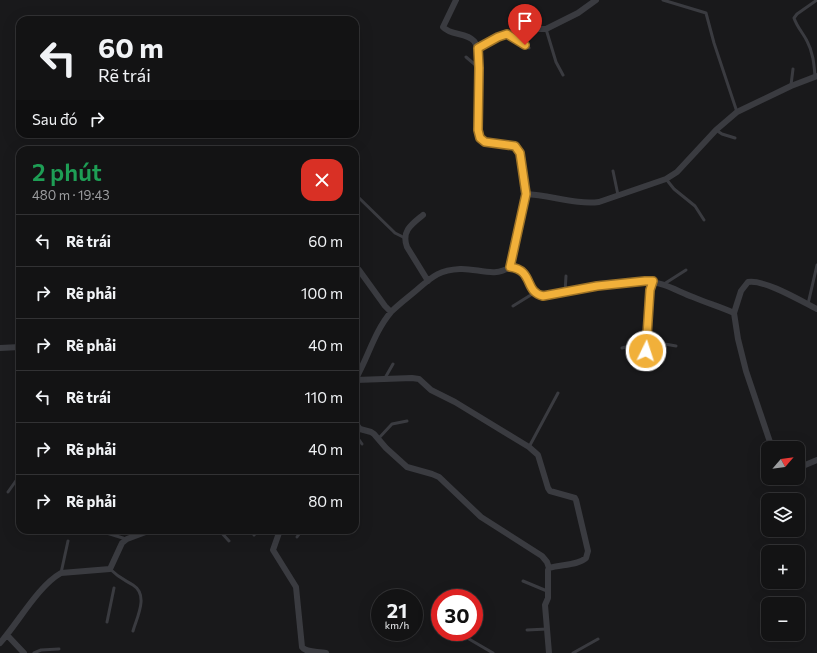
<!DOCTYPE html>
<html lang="vi">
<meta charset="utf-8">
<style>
:root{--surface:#131314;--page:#1c1c1d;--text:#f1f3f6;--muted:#9d9ea0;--line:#323234}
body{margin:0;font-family:Commissioner,sans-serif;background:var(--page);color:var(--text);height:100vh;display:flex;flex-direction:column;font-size:15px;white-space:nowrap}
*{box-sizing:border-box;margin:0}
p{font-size:13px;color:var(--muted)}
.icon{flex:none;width:22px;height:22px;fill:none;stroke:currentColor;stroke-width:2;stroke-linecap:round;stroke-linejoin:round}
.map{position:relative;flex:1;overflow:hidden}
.drawer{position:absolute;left:16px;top:146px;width:343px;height:388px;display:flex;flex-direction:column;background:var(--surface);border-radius:12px;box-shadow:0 4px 16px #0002,0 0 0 1px var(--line)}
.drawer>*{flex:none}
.hud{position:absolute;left:16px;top:16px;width:343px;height:122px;border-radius:12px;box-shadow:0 4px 16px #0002,0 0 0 1px var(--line);background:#131314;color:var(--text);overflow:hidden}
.needle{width:26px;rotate:62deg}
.controls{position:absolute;left:761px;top:441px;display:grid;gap:8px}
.controls a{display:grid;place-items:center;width:44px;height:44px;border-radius:8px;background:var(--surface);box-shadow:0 4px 16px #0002,0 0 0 1px var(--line);font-size:20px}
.speed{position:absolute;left:371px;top:589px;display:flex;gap:8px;font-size:20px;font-weight:700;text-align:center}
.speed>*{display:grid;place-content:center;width:52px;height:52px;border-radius:50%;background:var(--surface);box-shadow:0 4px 16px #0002,0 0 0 1px var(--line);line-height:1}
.speed small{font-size:10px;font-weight:400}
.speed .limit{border:6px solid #d22;background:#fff;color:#111}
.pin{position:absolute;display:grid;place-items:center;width:34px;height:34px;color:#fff;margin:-41px -17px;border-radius:50% 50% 50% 0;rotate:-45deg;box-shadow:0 0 4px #0007}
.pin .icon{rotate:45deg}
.me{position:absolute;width:44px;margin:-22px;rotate:4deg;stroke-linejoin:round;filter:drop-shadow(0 0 3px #0008)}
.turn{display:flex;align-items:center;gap:14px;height:84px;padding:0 16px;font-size:18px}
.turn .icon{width:52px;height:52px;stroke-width:2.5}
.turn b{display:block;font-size:28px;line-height:34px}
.then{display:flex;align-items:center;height:38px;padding:0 16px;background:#0003;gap:8px;font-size:15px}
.round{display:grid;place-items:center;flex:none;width:42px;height:42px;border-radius:12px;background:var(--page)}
.headline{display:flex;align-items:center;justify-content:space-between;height:68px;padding:0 16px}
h1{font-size:24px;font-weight:600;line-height:30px;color:#1e9e55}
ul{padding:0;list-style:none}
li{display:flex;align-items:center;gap:12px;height:52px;padding:0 16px;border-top:1px solid var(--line)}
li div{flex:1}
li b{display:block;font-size:15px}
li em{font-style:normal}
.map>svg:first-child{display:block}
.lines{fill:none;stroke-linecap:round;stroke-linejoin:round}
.service{stroke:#3a3b40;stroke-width:3}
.minor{stroke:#3a3b40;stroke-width:6}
.route-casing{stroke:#9d7226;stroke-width:10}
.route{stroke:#f1b03a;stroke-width:7}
</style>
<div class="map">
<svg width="817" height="653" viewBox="0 0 817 653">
<rect width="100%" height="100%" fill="#19191b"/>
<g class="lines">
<path class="service" d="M663,0L706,13L714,43L737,112
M531,29L532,9
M546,29L556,62L563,75
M509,35L529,48
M466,57L479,68
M815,76C814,64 813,52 807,41C803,33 797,27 794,18L797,14L817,0
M791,85L793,69
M716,130L722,134L735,138
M613,171L618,195
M666,179L674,189L695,206L704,220
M355,194L395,233L405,238
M664,284L686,270
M565,292L566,276
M808,304L817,265
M513,306L534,293
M622,348L648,341L676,346
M385,378L393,364
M355,434L362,444
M378,439L392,424L407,421
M529,447L558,393
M8,492L20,475
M97,530L126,539
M219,530L229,541
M254,535L258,530
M297,537L302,530
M110,569C119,578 123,579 133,585C149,595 137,617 133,631
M61,573L68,541
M523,581L547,591
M107,622L114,588
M527,630L547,629
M469,639L493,653
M34,653L41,650L59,649
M573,653L598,639"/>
<path class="minor" d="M478,48L498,37L531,29H546L578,13L596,0
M526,194C550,195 576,205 599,202L666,179L677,172L716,130L737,112L791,86L817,76
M423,215C412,224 401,231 407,247L428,281
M510,267C534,270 524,292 543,296L597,286L645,281C663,282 677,291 693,297C707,303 721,307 734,313
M359,270L385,306L391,312
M0,348L20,347
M647,351C650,328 646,304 653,281
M355,380C368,358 374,332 391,312C400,303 410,296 419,288C433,276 440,270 460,269C477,268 495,278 510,267L526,194L520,153L515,146L485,142L480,138L478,130C479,112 484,53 474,41C466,32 451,36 443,27L456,0
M356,380L412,378L419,379L431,390L455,402L529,447L538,455L548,488L550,491L575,498L576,500L588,551L586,558C577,566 560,564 549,568L548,570V598L545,605L549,653
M355,423L360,429L371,432L374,434L386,448L407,467L432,474L439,477L481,517L542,556L547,562L549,568
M772,448L746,371L738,339L734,313L741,291L748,282C764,279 801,301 817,309
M798,468L817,460
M280,530L273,550L296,587L302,647C306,653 318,651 326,653
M7,635L24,653
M0,643C18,623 38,586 61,573L110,569L122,543L127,539L151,530"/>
</g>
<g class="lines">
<defs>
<path id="route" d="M525,45L507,34L498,37L478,48L479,68L478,130L480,138L485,142L515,146L520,153L526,194L510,267C534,270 524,292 543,296L597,286L645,281H653L650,290L646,351"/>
</defs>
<use href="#route" class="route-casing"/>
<use href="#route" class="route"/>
</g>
</svg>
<div class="controls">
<a><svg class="needle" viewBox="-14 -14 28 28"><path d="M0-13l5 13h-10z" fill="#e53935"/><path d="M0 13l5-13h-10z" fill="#9d9ea0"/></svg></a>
<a><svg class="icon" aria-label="layers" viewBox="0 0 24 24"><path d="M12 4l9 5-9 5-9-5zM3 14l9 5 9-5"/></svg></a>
<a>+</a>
<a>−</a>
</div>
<div class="speed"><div>21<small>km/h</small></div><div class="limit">30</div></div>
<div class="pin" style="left:525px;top:45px;background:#d93025"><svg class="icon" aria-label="arrive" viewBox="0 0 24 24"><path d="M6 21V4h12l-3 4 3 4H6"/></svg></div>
<svg class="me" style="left:646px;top:351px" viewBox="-20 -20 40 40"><circle r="17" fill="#f1b03a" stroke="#fff" stroke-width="3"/><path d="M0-11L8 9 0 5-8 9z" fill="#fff"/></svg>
<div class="hud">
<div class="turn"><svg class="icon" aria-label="left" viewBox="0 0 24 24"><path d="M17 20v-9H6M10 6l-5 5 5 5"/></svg><div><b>60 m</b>Rẽ trái</div></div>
<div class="then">Sau đó<svg class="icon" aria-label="right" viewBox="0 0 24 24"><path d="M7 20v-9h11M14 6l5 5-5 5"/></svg></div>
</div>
<section class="drawer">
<div class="headline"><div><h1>2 phút</h1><p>480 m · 19:43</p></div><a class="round" style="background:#d93025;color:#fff"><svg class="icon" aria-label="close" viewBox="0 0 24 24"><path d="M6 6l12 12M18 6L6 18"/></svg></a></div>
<ul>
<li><svg class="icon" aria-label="left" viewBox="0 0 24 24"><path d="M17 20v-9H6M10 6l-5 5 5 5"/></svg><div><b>Rẽ trái</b></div><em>60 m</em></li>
<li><svg class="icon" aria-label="right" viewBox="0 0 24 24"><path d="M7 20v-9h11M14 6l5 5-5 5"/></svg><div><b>Rẽ phải</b></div><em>100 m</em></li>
<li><svg class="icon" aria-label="right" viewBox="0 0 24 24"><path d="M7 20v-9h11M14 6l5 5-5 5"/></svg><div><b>Rẽ phải</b></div><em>40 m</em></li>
<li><svg class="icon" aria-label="left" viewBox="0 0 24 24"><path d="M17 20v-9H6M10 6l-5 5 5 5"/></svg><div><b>Rẽ trái</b></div><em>110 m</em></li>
<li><svg class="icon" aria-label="right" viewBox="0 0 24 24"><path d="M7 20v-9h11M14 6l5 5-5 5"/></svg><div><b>Rẽ phải</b></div><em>40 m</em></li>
<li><svg class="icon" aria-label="right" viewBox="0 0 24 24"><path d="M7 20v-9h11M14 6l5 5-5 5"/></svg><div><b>Rẽ phải</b></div><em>80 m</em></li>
</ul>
</section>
</div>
